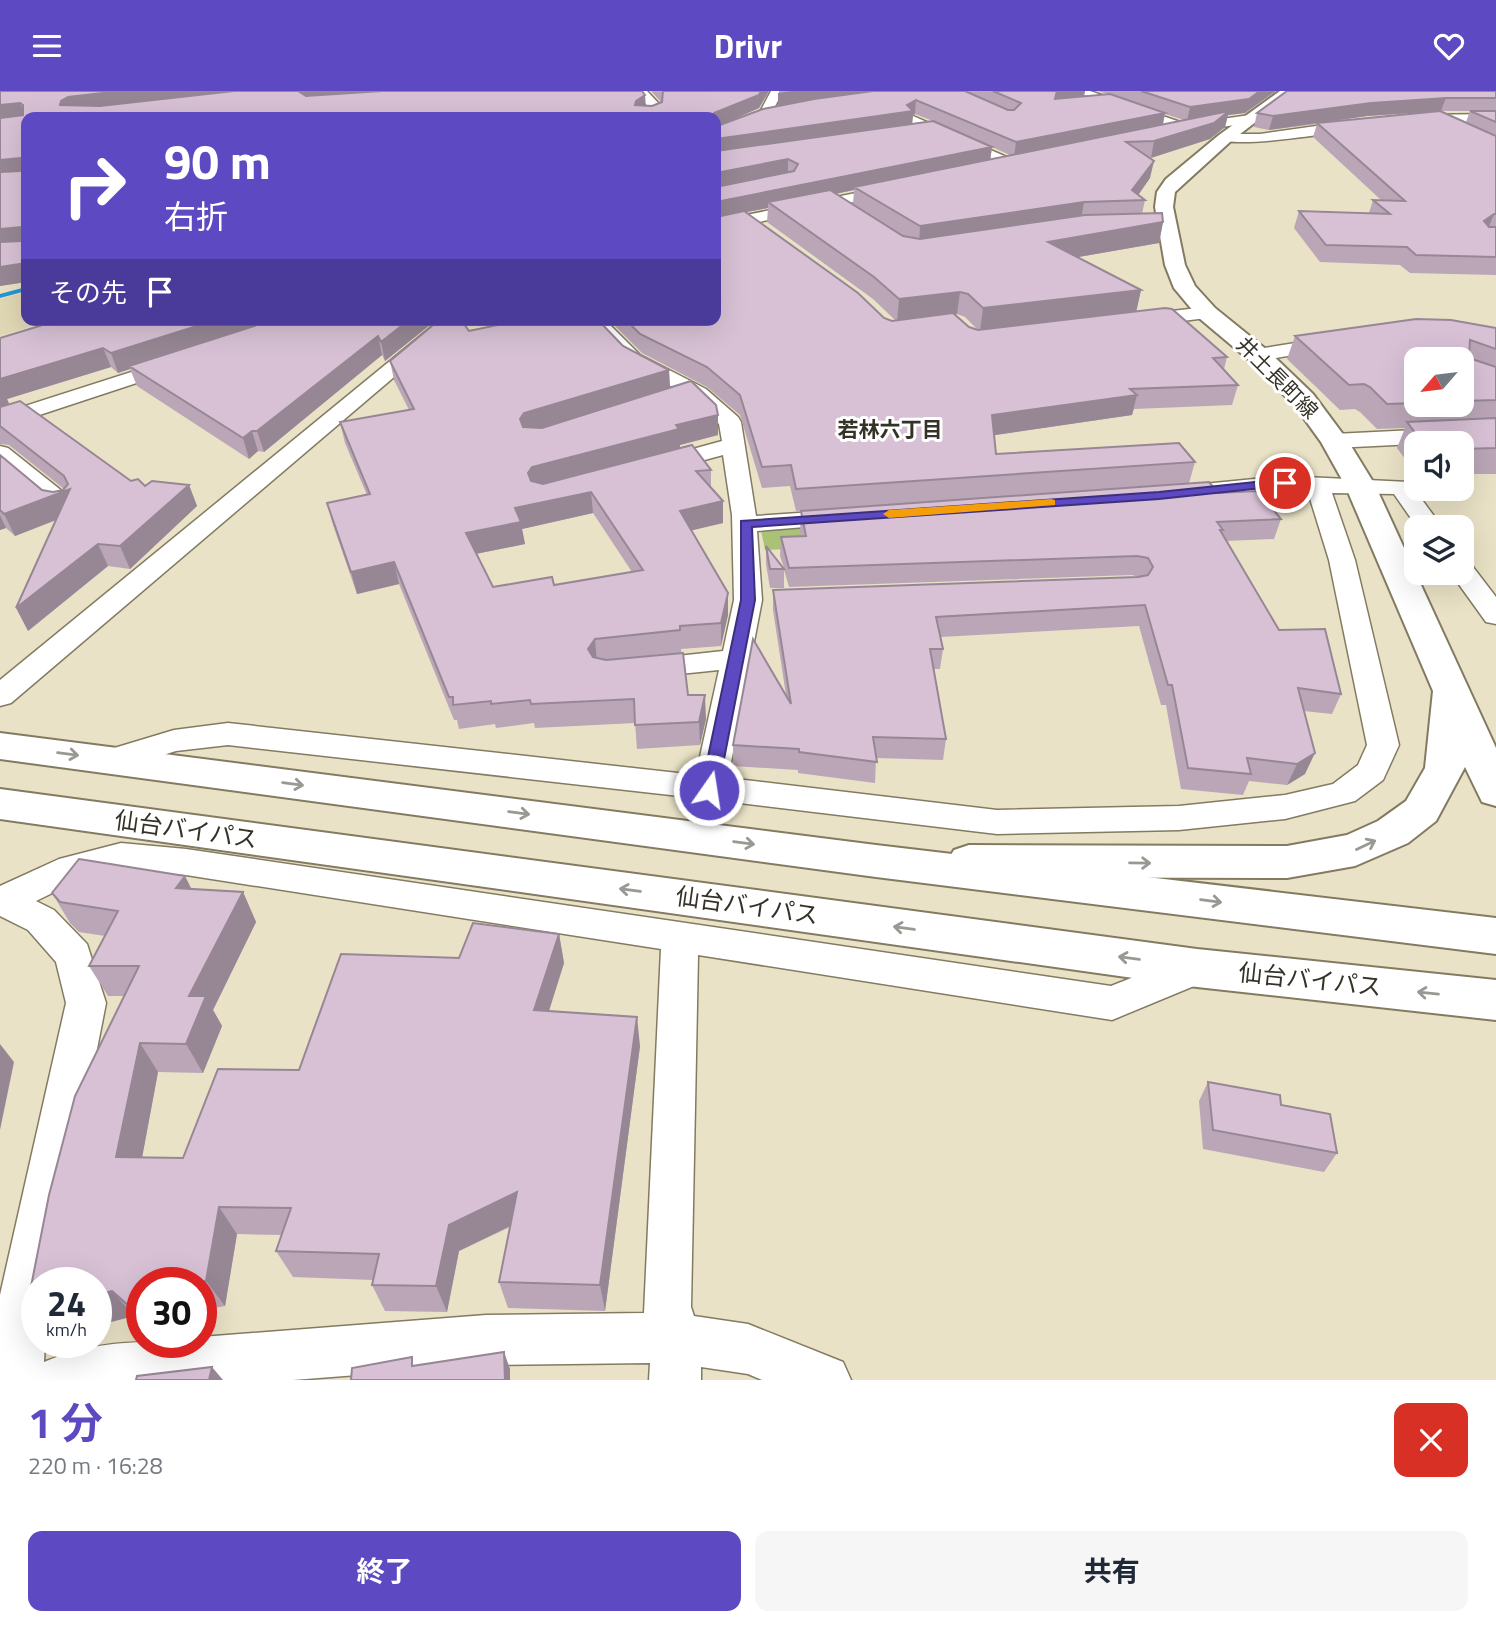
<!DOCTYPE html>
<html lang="ja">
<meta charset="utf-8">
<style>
:root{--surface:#fff;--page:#f6f6f7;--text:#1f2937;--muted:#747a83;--accent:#5d49c1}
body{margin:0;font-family:"Titillium Web","Noto Sans JP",sans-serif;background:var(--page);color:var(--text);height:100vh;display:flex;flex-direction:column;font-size:26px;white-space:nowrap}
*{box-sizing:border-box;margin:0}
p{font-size:23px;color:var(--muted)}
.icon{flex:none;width:38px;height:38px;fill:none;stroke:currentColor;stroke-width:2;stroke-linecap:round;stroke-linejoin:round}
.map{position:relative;height:1289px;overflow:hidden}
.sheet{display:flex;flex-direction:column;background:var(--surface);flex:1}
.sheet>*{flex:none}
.guide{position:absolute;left:21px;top:21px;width:700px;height:214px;border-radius:14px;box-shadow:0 7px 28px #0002;background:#5d49c1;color:#fff;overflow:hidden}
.needle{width:46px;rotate:242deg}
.tools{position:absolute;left:1404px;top:256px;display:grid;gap:14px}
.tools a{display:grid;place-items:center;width:70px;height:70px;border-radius:14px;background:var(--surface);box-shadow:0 7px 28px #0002;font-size:35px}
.speed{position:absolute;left:21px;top:1176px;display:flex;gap:14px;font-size:35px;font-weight:700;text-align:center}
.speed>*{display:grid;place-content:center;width:91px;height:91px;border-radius:50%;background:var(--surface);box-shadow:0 7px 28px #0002;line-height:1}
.speed small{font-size:18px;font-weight:400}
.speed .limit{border:10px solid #d22;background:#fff;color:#111}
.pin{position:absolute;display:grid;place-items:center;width:60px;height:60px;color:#fff;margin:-30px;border:4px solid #fff;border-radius:50%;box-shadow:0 2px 7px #0007}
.me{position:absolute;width:77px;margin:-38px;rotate:13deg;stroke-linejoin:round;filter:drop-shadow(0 0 5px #0008)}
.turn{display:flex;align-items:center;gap:24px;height:147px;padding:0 28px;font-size:32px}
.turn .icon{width:91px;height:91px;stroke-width:2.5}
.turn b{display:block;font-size:49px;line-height:60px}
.then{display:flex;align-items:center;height:66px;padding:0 28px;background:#0003;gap:14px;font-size:26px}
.round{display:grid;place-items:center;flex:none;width:74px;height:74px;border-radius:14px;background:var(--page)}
.head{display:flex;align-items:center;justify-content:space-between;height:119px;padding:0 28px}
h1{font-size:42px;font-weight:700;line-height:52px;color:var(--accent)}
.action{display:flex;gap:14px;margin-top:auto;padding:14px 28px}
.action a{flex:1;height:80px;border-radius:14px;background:var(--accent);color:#fff;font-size:28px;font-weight:700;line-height:80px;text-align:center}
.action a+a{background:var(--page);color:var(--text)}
header{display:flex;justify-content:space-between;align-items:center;height:91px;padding:0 28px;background:var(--accent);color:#fff;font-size:32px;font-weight:700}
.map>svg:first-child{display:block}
.built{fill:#e0d7b4}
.green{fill:#aac275}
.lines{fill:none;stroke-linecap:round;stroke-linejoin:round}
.stream{fill:#2796ce;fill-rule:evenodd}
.minor-casing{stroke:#827b62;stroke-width:3}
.primary-casing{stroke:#827b62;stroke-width:4}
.trunk-casing{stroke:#827b62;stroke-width:4}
.minor{fill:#fff;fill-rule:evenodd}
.primary{fill:#fff;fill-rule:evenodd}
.trunk{fill:#fff;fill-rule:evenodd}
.wall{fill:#baa6b7;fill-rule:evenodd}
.shaded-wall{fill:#978795}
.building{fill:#d8c1d5;stroke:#978795;stroke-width:2;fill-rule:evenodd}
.oneway{stroke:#9a9893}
.route{fill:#5d49c1;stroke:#3c2f7d;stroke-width:2}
.slow{fill:#f59e0b}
.labels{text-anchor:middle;stroke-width:6;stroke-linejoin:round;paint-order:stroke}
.far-street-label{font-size:21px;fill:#353227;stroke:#fff}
.far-neighbourhood-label{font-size:21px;font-weight:bold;fill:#353227;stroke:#fff}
.street-label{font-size:24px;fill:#353227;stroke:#fff}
</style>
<header><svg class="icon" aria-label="menu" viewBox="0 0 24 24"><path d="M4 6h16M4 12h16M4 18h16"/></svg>Drivr<svg class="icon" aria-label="heart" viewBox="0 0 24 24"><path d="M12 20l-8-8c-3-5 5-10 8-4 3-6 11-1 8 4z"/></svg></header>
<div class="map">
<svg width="1496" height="1289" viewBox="0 0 1496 1289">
<rect width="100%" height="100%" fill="#e9e2c6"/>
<path class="built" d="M26,201V229H52L0,245V208Z"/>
<path class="green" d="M810,435L815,457L765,459L761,439Z"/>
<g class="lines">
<path class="stream" d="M26,196V200L0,207V203Z"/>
<defs>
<path id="minor" d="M634,0H647L662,16V22L653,26H638L650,18Z
M771,0H783L772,21L763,29L716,47V38L755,23L761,19Z
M1073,0H1090L1186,33L1250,24L1256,28L1250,32L1185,41Z
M872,7L1018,71L1020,74L1018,77H1008L868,14V8Z
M1496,23V31L1414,32L1408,28L1414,24Z
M1359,29L1364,30V36C1341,41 1232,59 1218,47L1225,43H1260Z
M896,94L901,95L903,98L901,101L716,140V130Z
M1207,216L1214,218L1216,222L1214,226L1136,236L1127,230L1136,224Z
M440,229H461L11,612L0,615V589Z
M585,229H605L640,264L706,298L738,326L741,331L756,425L842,419L851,421L854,426L851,431L842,433L757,440L762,509L728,687L997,719L1179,715L1285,704L1333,693L1358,674L1367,654L1329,469L1308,401L1285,399L1173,410L1164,408L1161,403L1164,398L1173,396L1285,385L1409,391L1442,436H1417L1394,403L1332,402L1355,469L1399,654L1383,689L1355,710L1285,728L1179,739L997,743L715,709L709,711L697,707L228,654L176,660L112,680L101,677L96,669L101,661L174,639L228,632L696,684L719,579L641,587L631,585L626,578L631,571L641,569L723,560L734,509L732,424L723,364L657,382L649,380L645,375L649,370L722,350L719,333L692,306L626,272Z
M1333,246L1340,248L1343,252L1340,256L1258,270L1251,268L1248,264L1251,260L1258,258Z
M175,267L182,269L185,273L182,277L0,337V323Z
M1496,335V349L1334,357L1326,355L1323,350L1326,345L1334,343Z
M0,355L8,357L72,408L75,413L72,418L63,420L54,418L0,374Z
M1461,470L1470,472L1496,506V533L1486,531L1450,481H1461Z
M121,752L186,758L1111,895L1197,861L1211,866L1216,877L1211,888L1112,929L698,864L691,1216L694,1225L748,1233L843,1271L851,1289H762L748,1283L701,1276V1289H649L650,1272L486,1274L293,1289H0V1204L66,912L56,871L28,839L0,825V795L59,768ZM121,778L186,784L661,858L644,1222L486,1224L201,1246V1251C144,1251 98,1248 44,1271L45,1251H37V1192H51L106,912L87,853L54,819L36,810L81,788Z"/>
<path id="primary" d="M1280,0H1296L1231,50L1175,101L1173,116L1185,174L1195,195L1215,217L1267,259L1313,303L1348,350L1375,394L1496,657V715L1482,711L1465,676L1436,730L1408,752L1355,775L1287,787L969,786L954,781L947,770L954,759L969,754L1287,755L1347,744L1378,730L1406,710L1425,677L1433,600L1345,394L1321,351L1295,315L1249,269L1199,227L1174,197L1165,174L1155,116L1157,101L1166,88L1219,44Z"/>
<path id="trunk" d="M0,642L876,754L1496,827V863L876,786L0,668Z
M0,698L1197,858L1496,889V929L1197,896L0,728Z"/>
</defs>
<use href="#minor" class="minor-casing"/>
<use href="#primary" class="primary-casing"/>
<use href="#trunk" class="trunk-casing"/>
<use href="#minor" class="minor"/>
<use href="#primary" class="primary"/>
<use href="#trunk" class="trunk"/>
</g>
<path class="wall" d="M0,0L652,15L661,11L651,0H769L759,17L723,33L778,15L779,0H1085L1084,6L1108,3L1098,0H1276L1245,22L1228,24L1225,36L1210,48L1149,67L1150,87L1138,104L1145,109L1142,123L1163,131L1159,152L1078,166L1141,199L1136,220L1227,266L1224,278L1238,294L1232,314L1134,318L1132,324L994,344L996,363L1195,371L1189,392L796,420L790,395L762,397L740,324L707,296L642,262L609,229H716V48L26,191L0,195ZM915,23L933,30L912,33L913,24ZM1165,23L1184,29L1163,34ZM992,56L1010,64L990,69ZM854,99L853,113L836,103ZM768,117L767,131L873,208L895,229L892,230L884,227L746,121ZM957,223L965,226L978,239L969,236L955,224Z
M1496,0V184L1410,182L1400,174L1320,171L1294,137L1299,120L1369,122L1373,109H1381L1313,46L1317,33L1269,39L1254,36L1257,22ZM1441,20H1470L1466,31ZM1413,22L1335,30L1367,25Z
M436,229L385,270L382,264L264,361L258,360L249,368L137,295L130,278L118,282L111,276L7,308L9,313L131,390L145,395L189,394L197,415L130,478L108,475L28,540L56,429L15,445L6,437L0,439V364L42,399L53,401L64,398L9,354L0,353V247Z
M515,229H598L623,255L669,279L670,297L718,344L680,354V357L711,379V397L723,432L691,439L728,524L721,555L681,558L688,604L706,628L700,654L637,658L635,632L535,637L534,632L496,637L495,633L459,638L457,629H454L399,493L357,503L333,434L327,412L367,404L345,352L340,331L409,319L394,289L390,270L469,240L516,231ZM593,422L632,481L554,494L493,496L476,463L525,453L522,438Z
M1496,237V383H1461V352H1416V383L1397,357L1405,337L1377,338L1360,321L1355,318L1340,319L1287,268L1295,245ZM1416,268H1461V313H1416Z
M1218,402L1281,428L1274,448L1226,450L1279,539L1341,603L1332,623L1304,620L1305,683L1287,694L1249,690L1243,704L1181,698L1166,614H1161L1139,535L941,546L943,558L940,578H934L946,648L943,669L876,667L875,692L798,682V679L733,675V654L786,604L773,519V499L1138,486L1132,484L789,496L784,479V497H770L766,473V455L784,477L780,465L781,446L801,445L800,440L801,420Z
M191,798L243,801L256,831L213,919L222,935L203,982L158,981L142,1066L183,1067L299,979L459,867L559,843L564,872L549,920L640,955L605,1220L508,1217L499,1191L510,1136L459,1160L447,1221L385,1220L372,1194L373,1189L293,1186L276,1160L282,1144L237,1143L225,1215L201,1219V1192H142V1232L134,1225L37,1192V1231L26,1221L124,905H108L89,875L105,845L79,841L70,832L52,802Z
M1208,991L1281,1014L1337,1062L1324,1081L1203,1058L1199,1010Z"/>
<path class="shaded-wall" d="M120,0H245L66,24L60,14L61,10L68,6Z
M298,0H392L301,13Z
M761,0H769L759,17L716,36V26H713L714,22Z
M792,0H880L778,16V2Z
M1056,0H1085L1083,8L1055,11Z
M1260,0H1276L1245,22L1228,24L1225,36L1210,48L1151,67L1154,50L1187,30L1190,16Z
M645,4L646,17L635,14L636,10Z
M1446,7L1441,20L1367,25L1269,39L1273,25L1371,12Z
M916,9L915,23L913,24L912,34L716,63V48L907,14Z
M20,12L26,25L0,28V14Z
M1165,22L1162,36L1014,66L1016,51Z
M992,56L990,71L854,96V99L774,115L768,111V117L716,127V111Z
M20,67L26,82L2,84L0,79V69Z
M788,68V83L716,97V82Z
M1154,70L1150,87L1134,110L1132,99Z
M1084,111L1081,129L919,154L920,135Z
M1494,123L1487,140L1484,130Z
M1163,131L1159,152L1044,172L1048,151Z
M21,136L26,149L0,155V138Z
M26,172V191L0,195V176Z
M1141,199L1136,222L980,240L983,217Z
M960,201L957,223L897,231L899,208Z
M216,229H280L129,275L130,278L118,282L111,262Z
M409,229H436L385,270L381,251Z
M378,245L382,264L264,361L257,340Z
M103,257L111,276L7,308L11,317L0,321V288Z
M669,279L670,298L523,349L520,328L524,322Z
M1137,304L1132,324L989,345L992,324Z
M718,324V344L680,354V359L531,404L528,382L532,376L676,334Z
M252,340L258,360L249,368L243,347Z
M189,394L197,415L130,478L120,455Z
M70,398L79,420L15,445L4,423Z
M591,401L593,422L522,438L525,453L470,464L466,442L515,417Z
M723,410V432L681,442L680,420Z
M0,424L6,437L0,439Z
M98,453L108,475L28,540L16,517Z
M394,471L399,493L357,503L351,481Z
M728,502V524L721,555V532Z
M595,548L597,571L588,558Z
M705,604L706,628L700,654L699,631Z
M1315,662L1305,683L1287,694L1297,673Z
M185,785L200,815L176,797Z
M243,801L256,831L213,919L222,935L203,982L186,953L189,905Z
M559,843L564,872L540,948L534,919Z
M637,926L640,955L605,1220L600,1194Z
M140,952L158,981L137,1094L116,1066Z
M0,953L14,971L0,1039Z
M517,1101L524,1128L459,1160L447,1221L436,1195L449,1134Z
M219,1116L237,1143L225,1215L206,1190Z
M112,1200L134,1225L96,1235V1204Z
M37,1218V1231L26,1221Z
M504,1261L510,1278V1289H505Z
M212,1276L223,1289H209Z"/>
<path class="building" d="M0,0H120L68,6L61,10L60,14L100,15L234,0H298L306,5L382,0H642L645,4L636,10L635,14L652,15L662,11L663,0H761L759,4L714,22L713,26H26V172L0,176V151L21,150V136L0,138V81L20,80L23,77L20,67L0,69V27L23,24V14L20,12L0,14Z
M873,0H965L1008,19H1014L1021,12L993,0H1057L1055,8L1110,3L1165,22L1016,51L916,9L907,14L913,20L716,48V34L717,35L763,18L814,8Z
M1141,0H1260L1249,8L1190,16Z
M1287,0H1496V7H1446L1371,12L1273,25L1257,22Z
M1229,20L1214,32L1154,50L1126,51L1154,70L1132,99L1145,109L1084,111L920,135L854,96Z
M1440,20L1496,45V123H1494L1484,130L1489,136H1496V166L1416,164L1407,156L1326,154L1299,120L1390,123L1373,109L1405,110L1317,32Z
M1470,20H1496V31Z
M933,30L992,56L716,111V92L721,95L794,80L798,73L788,68L716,82V60Z
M830,99L903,145L920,148L1085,124L1162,122L1163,131L1048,151L1141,199L983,217L968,203L960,201L899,208L874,186L768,111Z
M744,120L858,202L884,227L892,230L953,222L969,236L978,239L1165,217L1172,218L1227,266L1213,267L1238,294L1130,298L1137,304L992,324L996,363L1179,352L1195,371L796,398L791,374L762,376L740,304L707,276L640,243L626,229H716V126Z
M1416,228L1451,229L1496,237V258L1470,249L1469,267L1496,276V309L1461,310V268H1416V312L1387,313L1370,296L1364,293L1349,294L1295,245Z
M59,229H216L111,262L103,257L0,288V247Z
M273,229H409L381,251L378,245L257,340H252L243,347L129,275Z
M439,229H461L469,240L522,229H598L623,255L669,279L524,322L520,328L523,336L542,337L691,290L716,314L718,324L676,334L679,338L532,376L528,382L531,390L543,393L692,354L711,379L696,380L723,410L680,420L728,502L721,532L680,535V539L595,548L588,558L593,566L606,569L683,562L688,604H705L699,631L635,634L634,608L531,613L530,609L491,613V610L453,614V606H449L394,471L351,481L327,412L370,403L340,331L414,318L390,270ZM591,401L643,479L554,494L552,486L493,496L466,442L521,431L515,417Z
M20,310L131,390L138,388L145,395L152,390L189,394L120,455L98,453L16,517L70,398L4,423L0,419V364L42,399L53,401L63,399L68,393L64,385L0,335V316Z
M1496,327V357L1461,358V352H1423L1407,331Z
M1209,391L1218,402L1258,400L1281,428L1217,431L1223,439H1220L1279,539L1325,538L1341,603L1298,597L1315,662L1297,673L1247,667L1251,683L1188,677L1172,594H1168L1145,514L936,526L943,558H930L946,648L873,646L877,671L799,661V658L733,654L753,548L791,613L773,499L1138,486L1148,484L1153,476L1148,467L1137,465L789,477L781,446L806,445L801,420Z
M766,455L784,478H770Z
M79,768L185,785L176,797L243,801L189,905H206L186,953L140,952L116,1066L183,1067L218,978L299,979L341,863L459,867L473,832L559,843L534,919L637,926L600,1194L499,1191L517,1101L449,1134L436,1195L372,1194L379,1163L276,1160L291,1117L219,1116L206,1190L193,1192H142V1213L129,1215L112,1200L96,1204V1192H37V1218L26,1221L49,1104L75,1005L139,875H89L118,820L60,811L52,802Z
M1208,991L1280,1004L1281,1014L1330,1023L1337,1062L1213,1039Z
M504,1261L505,1289H351L352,1277L412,1266V1275Z
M212,1276L209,1289H136L137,1285Z"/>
<defs><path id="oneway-shaft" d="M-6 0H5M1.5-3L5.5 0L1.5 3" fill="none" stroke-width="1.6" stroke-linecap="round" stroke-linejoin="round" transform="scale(1.75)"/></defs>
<g class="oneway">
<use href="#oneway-shaft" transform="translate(68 663) rotate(7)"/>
<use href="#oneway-shaft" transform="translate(293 693) rotate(8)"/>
<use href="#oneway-shaft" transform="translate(519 722) rotate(8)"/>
<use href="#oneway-shaft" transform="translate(744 752) rotate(8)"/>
<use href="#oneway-shaft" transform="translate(1366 754) rotate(-25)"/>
<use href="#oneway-shaft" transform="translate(1140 772) rotate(1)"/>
<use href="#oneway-shaft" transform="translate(630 799) rotate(-172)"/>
<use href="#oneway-shaft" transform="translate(1211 810) rotate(7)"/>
<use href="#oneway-shaft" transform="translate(904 837) rotate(-172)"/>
<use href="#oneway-shaft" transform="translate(1129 867) rotate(-172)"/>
<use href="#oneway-shaft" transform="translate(1428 902) rotate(-174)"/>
</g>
<path class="route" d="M1285,388L1290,389V394L1159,408L752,436L755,509L718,699L709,705L701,699L741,509V430L1159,401Z"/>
<path class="slow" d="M1051,408L1055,409V414L889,427L883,423L889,419Z"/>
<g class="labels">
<g class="far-street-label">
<text transform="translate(1277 287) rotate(45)" y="7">井土長町線</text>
</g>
<g class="far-neighbourhood-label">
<text x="890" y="346">若林六丁目</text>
</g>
<g class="street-label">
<text transform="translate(186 739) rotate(8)" y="8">仙台バイパス</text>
<text transform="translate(747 815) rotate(8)" y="8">仙台バイパス</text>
<text transform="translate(1310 889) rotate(6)" y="8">仙台バイパス</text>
</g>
</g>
</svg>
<div class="tools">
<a><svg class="needle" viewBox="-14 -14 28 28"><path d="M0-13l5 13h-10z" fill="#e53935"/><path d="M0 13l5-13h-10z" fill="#747a83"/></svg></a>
<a><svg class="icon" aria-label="sound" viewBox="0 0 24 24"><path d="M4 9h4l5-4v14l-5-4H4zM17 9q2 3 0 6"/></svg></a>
<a><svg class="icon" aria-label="layers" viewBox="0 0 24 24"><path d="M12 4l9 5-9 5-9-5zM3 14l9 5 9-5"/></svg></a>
</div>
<div class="speed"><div>24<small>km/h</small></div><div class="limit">30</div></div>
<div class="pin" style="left:1285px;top:392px;background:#d93025"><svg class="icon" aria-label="arrive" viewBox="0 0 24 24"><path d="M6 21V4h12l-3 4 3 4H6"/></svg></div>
<svg class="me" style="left:709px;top:699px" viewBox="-20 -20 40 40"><circle r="17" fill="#5d49c1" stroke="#fff" stroke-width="3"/><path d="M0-11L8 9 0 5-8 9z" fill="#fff"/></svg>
<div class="guide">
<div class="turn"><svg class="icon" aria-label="right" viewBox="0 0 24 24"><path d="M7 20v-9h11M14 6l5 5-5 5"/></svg><div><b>90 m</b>右折</div></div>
<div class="then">その先<svg class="icon" aria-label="arrive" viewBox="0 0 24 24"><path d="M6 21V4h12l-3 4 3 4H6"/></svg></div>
</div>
</div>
<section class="sheet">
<div class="head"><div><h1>1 分</h1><p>220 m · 16:28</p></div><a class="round" style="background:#d93025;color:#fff"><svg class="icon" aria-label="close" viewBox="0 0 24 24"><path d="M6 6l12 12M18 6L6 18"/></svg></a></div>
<div class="action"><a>終了</a><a>共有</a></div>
</section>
